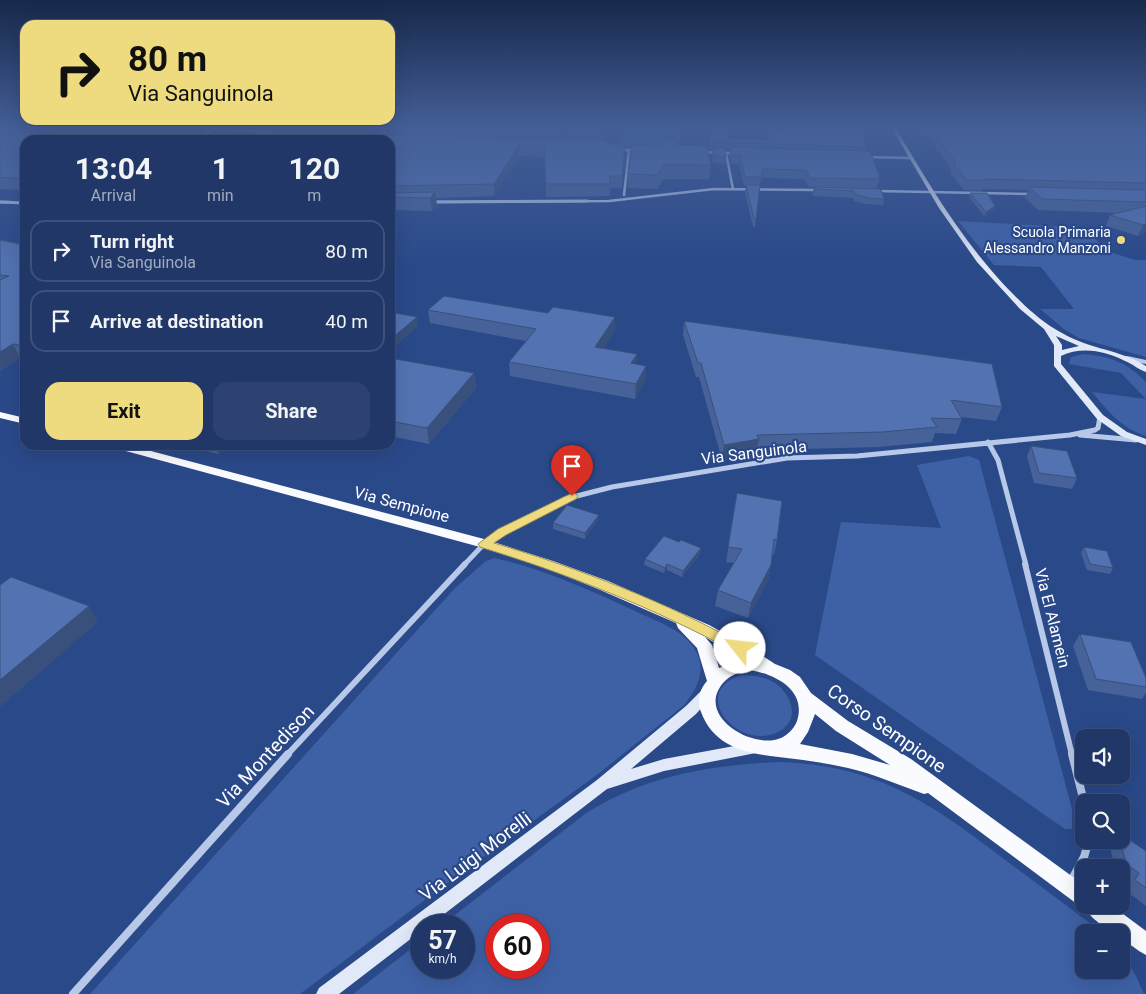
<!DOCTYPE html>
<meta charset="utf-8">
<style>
:root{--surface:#203767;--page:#2d4270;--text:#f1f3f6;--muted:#a2acc0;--line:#3d517b;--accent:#efdb7f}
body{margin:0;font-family:Roboto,sans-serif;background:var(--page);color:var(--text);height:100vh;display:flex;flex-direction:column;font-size:19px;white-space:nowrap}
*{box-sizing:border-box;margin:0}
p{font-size:16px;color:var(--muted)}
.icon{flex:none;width:28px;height:28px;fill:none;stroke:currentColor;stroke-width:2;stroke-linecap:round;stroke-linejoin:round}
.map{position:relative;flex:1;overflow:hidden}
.side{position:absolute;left:20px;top:135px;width:375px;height:315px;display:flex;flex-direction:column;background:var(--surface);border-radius:15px;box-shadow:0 5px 20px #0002,0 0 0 1px var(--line)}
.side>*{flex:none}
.banner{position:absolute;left:20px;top:20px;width:375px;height:105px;border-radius:15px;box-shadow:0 5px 20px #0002,0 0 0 1px var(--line);background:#efdb7f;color:#111;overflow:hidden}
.controls{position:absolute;left:1075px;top:729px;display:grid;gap:10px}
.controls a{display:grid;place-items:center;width:55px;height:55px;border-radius:10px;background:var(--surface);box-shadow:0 5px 20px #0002,0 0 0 1px var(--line);font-size:25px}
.speed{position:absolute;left:410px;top:914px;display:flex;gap:10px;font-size:25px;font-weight:700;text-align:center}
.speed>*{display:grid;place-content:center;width:65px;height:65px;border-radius:50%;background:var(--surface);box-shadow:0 5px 20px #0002,0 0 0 1px var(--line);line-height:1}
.speed small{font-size:12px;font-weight:400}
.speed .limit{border:8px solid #d22;background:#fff;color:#111}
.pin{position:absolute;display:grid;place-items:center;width:42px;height:42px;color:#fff;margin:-51px -21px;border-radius:50% 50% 50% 0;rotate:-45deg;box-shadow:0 0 5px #0007}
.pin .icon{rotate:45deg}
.me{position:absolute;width:55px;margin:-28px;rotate:299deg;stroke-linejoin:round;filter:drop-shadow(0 0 4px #0008)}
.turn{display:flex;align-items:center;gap:18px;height:105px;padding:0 25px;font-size:22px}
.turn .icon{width:65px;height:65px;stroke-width:2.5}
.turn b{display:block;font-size:35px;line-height:42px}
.eta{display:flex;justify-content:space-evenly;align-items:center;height:85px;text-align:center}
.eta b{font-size:30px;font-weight:700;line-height:35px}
.primary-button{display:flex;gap:10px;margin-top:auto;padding:10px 25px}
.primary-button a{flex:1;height:58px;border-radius:15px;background:var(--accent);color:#111;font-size:20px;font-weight:700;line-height:58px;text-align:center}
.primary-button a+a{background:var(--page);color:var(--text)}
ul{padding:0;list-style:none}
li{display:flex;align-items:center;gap:15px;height:62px;margin:0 10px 8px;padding:0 15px;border:2px solid var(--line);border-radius:15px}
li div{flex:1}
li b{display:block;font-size:19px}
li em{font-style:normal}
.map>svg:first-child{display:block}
.green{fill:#3e61a6;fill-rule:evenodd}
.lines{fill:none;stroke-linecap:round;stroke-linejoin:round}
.street-far5{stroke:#b7c8e9;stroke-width:2.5}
.street-far4{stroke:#b7c8e9;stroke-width:3}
.street-far3{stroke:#b7c8e9;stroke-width:4}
.street-far2{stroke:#b7c8e9;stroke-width:5}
.street-far1{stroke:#b7c8e9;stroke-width:6}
.street{stroke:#b7c8e9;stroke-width:8}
.secondary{fill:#e1e9f8;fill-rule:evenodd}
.primary{fill:#fafbfe;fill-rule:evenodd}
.wall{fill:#476298}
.shaded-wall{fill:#39507c}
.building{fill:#5272b1;stroke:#39507c}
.route{fill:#efdb7f;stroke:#9b8e53}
.poi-dot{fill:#efdb7f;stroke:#2a4989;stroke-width:2}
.labels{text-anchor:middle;stroke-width:4.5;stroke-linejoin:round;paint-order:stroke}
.far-poi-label{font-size:14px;fill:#fff;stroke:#2a4989;text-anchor:end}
.street-label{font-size:16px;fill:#fff;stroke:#2a4989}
.near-street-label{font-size:19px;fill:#fff;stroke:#2a4989}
</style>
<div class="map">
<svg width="1146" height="994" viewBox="0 0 1146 994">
<rect width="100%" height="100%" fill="#2a4989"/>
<path class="green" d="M624,127H682L678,148L617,145Z
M958,221L1085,228L1107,251L1135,260H1146V357L1079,338L1064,329L1040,309H1074L1041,267L994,265Z
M1083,354C1110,356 1128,363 1146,382V399L1121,373L1069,364L1071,357Z
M1092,392L1146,399V436C1121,428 1108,411 1092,392Z
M969,456L979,460L1072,809V829H1065L815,655L841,522L941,528L917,465Z
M495,558C545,570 590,590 637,612C656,621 683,630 694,648C708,669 697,690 683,706L598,774L438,890L300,994H90L455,588L486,561Z
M742,675C754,675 765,677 775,683C790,693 800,716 783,729C744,757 684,693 742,675Z
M779,762C878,765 932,804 1008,862C1039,885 1071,909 1102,932H1084V970H1121V952L1136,976L1144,994H353L421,941V968H464V925H442L585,814C644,776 710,765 779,762ZM496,925H539V968H496Z"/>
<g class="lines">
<path class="street-far5" d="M200,127L277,133
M195,140L215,129
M619,150H638
M701,152L735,153
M726,153L733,189
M866,157L911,158
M877,191L1033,194
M624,195L629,150
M0,202H9
M430,202L609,201L714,189L818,190"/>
<path class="street-far4" d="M0,202L25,203
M430,202L587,201"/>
<path class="street-far3" d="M1127,358L1146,362"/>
<path class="street-far2" d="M1080,435L1136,440
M988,442L998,460L1026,565
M464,565L484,544L502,532L565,499L612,487L787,458L857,456L1070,435L1095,430L1098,428L1100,417"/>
<path class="street-far1" d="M1025,564L1072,755
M287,755L465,564"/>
<path class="street" d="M1072,754L1084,802
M1070,883L1084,857L1089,840
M73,994L288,754"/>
<path class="secondary" d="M891,127H895C930,186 965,246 1014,295C1026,307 1040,320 1055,329C1066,336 1080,342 1093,346C1112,352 1129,355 1146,366V372C1139,370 1133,364 1125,361C1106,351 1081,346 1061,356V364L1103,415L1127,432L1146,439V445L1121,436L1097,419L1054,366V345L1044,329L1020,309L977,262L939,208ZM1056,336L1079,346L1062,350V345Z
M707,689L712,690L714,694L696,714L631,769L664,759L756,742L761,744L763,748L761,752L664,771L607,789L430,925H421V931L339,994H316L319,988L597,780L686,706L702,690Z"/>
<path class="primary" d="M0,412L25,418V424L0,418Z
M109,445H128L484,539L553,561L608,581L709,625L744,644L775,664L790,670L800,677L811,693L848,721L911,759L1084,885V905H1111L1146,931V955L1139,951L1121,938V932C1109,932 1089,918 1085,907L1077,904L928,793L924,794C899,785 874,774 848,768C830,764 812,761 795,759C758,754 717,754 701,712C697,701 699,690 707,681L697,648L678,628L676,623L598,589L543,567L480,547L111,447ZM705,637L743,659L719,668L712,645ZM750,670C775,674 807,690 797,721C794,729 786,737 778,739C749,748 696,715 723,683C730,675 740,671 750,670ZM815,714L836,731L890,765L852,754L800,744L808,732Z"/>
</g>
<path class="wall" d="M0,127H187L178,132L205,133L207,140H25V190L0,189Z
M283,127H566L560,139H565V133L568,127H607V133L604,141L625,158L622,188H610V196L546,197L545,157L519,156L494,196L436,198L437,205L432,211L390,210V140Z
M707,127H726L729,139L767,140L768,132H790L787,127H864L866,130L864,136H863L867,147L866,151L880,177L877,188L884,199L883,205L866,204L854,201L853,198L814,196L812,194L814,187H809L804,179L761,178L755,227H753L745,192L746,186H744L739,164H731L730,156V149H724L726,157L725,164L713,163L712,155L713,149H711Z
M914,127H1146V232L1138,236L1106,226L1110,215L1121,213L1038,210L1025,198L1028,190L982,189L981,191L964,190L950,173L951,169L927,135H919Z
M677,145L711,165L709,179H664V180H661V185H658V189L628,188V174L661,146Z
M970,193L995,206L994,210L984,216L969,197Z
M0,240L25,245V359L20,358L0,371Z
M428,310L615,331L603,348L637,354L636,364L646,366L645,380L635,399L510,376L509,362L526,341L430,323Z
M684,321L1002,407L996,421L961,417L962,419L956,434L935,433L932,442L879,447L757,450L756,454L722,460L699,377H696L683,335Z
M390,358L474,373L476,388L429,444L390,436Z
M183,445H228L218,454Z
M1031,446L1077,478L1072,489L1034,483L1027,456Z
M737,493L777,540L774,555L772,554L771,565L768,580L748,618L715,606L718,590L734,563L726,562Z
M598,520L585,539L553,529V523Z
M679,542L701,548L700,554L682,577L667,570L664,573L644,565L645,559Z
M1084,547L1113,568L1110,574L1087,570L1081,553Z
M1080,634L1146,678V693L1142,699L1088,690L1073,646Z
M1112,840H1121L1146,851V906L1126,891L1130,883L1121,878V868H1115L1109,843Z"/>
<path class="shaded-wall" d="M4,127H24L0,142V129Z
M164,127H187L163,140L157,131Z
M561,127H566L558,144V133Z
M606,127H607V133L603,145V134Z
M389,128L390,139L386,132Z
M205,133L207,140H192Z
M519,145V156L494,196V184Z
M625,147V158L622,188V176Z
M435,192L437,205L432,211L430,198Z
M995,206L994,210L984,216L986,212Z
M1146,224V232L1138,236L1143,225Z
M417,317L418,326L390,351V340Z
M615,317V331L595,361V347Z
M13,344L20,358L0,371V352Z
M637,354L636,368L631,363Z
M646,366L645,380L635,399L636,384Z
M474,373L476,388L429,444L427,428Z
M759,439L756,454L722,460L724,445Z
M215,445H228L218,454Z
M599,515L598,520L585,539V533Z
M701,548L700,554L682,577L683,571Z
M667,564V570L664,573L665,568Z
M771,565L768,580L748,618L751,603Z
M89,606L98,622L0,707V680Z"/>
<path class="building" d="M20,127H164L157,131L205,133L192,140H25V179L0,177V135Z
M283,127H296L360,132L363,130L361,127H561L558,133L389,128L386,132L388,134L601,140L625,147L622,176H610V184H546L544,145H519L494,184L390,186V140H258Z
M568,127H606L603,134L565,133Z
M709,127H726L729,139L771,140L768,132L794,133L791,127H864L866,130H860L867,147L711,142Z
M930,127H1146V183L984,179L985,180H967L953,163H956Z
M661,140L677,141V145L706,146L711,165L664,164V166H662V171H659V175L628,174L632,145L661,146Z
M731,147L870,151L880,177H878L879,179L811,178L806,170L763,169L761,177H745L740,155H732Z
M713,148H724L726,157L714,156Z
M746,185H760L756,219H754Z
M814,187L881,189L884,199L868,198L855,194L854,191L815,189Z
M1029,187L1146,190V202L1042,199Z
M435,192L430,198L390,197V193Z
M970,193H987L995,206L986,212Z
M1146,206V224L1143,225L1110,215Z
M0,240L25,245V346L13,344L0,352V280L9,276L0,275Z
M444,296L548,313L553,307L615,317L595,347L637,354L631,363L646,366L636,384L509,362L536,329L428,310Z
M390,312L417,317L390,340Z
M684,321L992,364L1002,407L951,400L962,419L931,418L937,427L883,432L757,435L759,439L724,445L701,363H698Z
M390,358L474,373L427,428L390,421Z
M1031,446L1067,451L1077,478L1039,473Z
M737,493L782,501L777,540L774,539L771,565L751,603L718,590L742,549L728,547Z
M567,505L599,515L585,533L553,523Z
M664,536L679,542L681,540L701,548L683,571L667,564L665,568L645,559Z
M1084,547L1107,551L1113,568L1090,564Z
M11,577L89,606L0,680V585Z
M1080,634L1131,642L1146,678V687L1096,679Z
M1121,834L1146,851V888L1135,880L1139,873L1126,864L1120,840H1121Z"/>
<linearGradient id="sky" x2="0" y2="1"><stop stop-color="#17284b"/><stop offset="0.48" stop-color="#445f97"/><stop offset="1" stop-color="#445f97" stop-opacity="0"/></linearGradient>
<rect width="1146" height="266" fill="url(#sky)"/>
<path class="route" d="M572,493L576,494L578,496L576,499L506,535L494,543C581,569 665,602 744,645L747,648L744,652L740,654L735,652C654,608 568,574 480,547L478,544L498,529Z"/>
<circle class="poi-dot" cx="1121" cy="240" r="5"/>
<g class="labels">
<g class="far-poi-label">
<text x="1111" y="237">Scuola Primaria<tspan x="1111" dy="16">Alessandro Manzoni</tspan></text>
</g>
<g class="street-label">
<text transform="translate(754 452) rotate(-7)" y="6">Via Sanguinola</text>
<text transform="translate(402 504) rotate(15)" y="6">Via Sempione</text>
<text transform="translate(1053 618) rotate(76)" y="6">Via El Alamein</text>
</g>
<g class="near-street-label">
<text transform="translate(887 728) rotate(35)" y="7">Corso Sempione</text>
<text transform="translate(265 756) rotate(-47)" y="7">Via Montedison</text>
<text transform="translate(475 856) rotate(-37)" y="7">Via Luigi Morelli</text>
</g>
</g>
</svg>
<div class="controls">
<a><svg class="icon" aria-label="sound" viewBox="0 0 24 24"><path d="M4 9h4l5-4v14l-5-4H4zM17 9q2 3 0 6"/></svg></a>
<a><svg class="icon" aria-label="search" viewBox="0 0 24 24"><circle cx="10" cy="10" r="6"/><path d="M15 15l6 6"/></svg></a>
<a>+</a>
<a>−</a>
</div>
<div class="speed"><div>57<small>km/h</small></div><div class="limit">60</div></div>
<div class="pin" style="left:572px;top:496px;background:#d93025"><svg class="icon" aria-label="arrive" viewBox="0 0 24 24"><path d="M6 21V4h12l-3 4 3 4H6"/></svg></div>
<svg class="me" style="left:740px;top:648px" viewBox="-20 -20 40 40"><circle r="19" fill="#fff"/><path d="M0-13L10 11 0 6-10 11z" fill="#efdb7f"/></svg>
<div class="banner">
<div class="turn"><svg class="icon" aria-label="right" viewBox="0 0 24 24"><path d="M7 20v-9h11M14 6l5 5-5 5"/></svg><div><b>80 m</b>Via Sanguinola</div></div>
</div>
<section class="side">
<div class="eta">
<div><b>13:04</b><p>Arrival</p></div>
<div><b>1</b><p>min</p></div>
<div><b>120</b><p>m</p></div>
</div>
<ul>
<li><svg class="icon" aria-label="right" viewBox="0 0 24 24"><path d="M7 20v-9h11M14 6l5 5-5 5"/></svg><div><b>Turn right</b><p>Via Sanguinola</p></div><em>80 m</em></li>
<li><svg class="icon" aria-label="arrive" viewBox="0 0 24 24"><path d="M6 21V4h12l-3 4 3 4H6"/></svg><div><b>Arrive at destination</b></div><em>40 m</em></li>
</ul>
<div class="primary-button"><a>Exit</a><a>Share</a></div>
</section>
</div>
